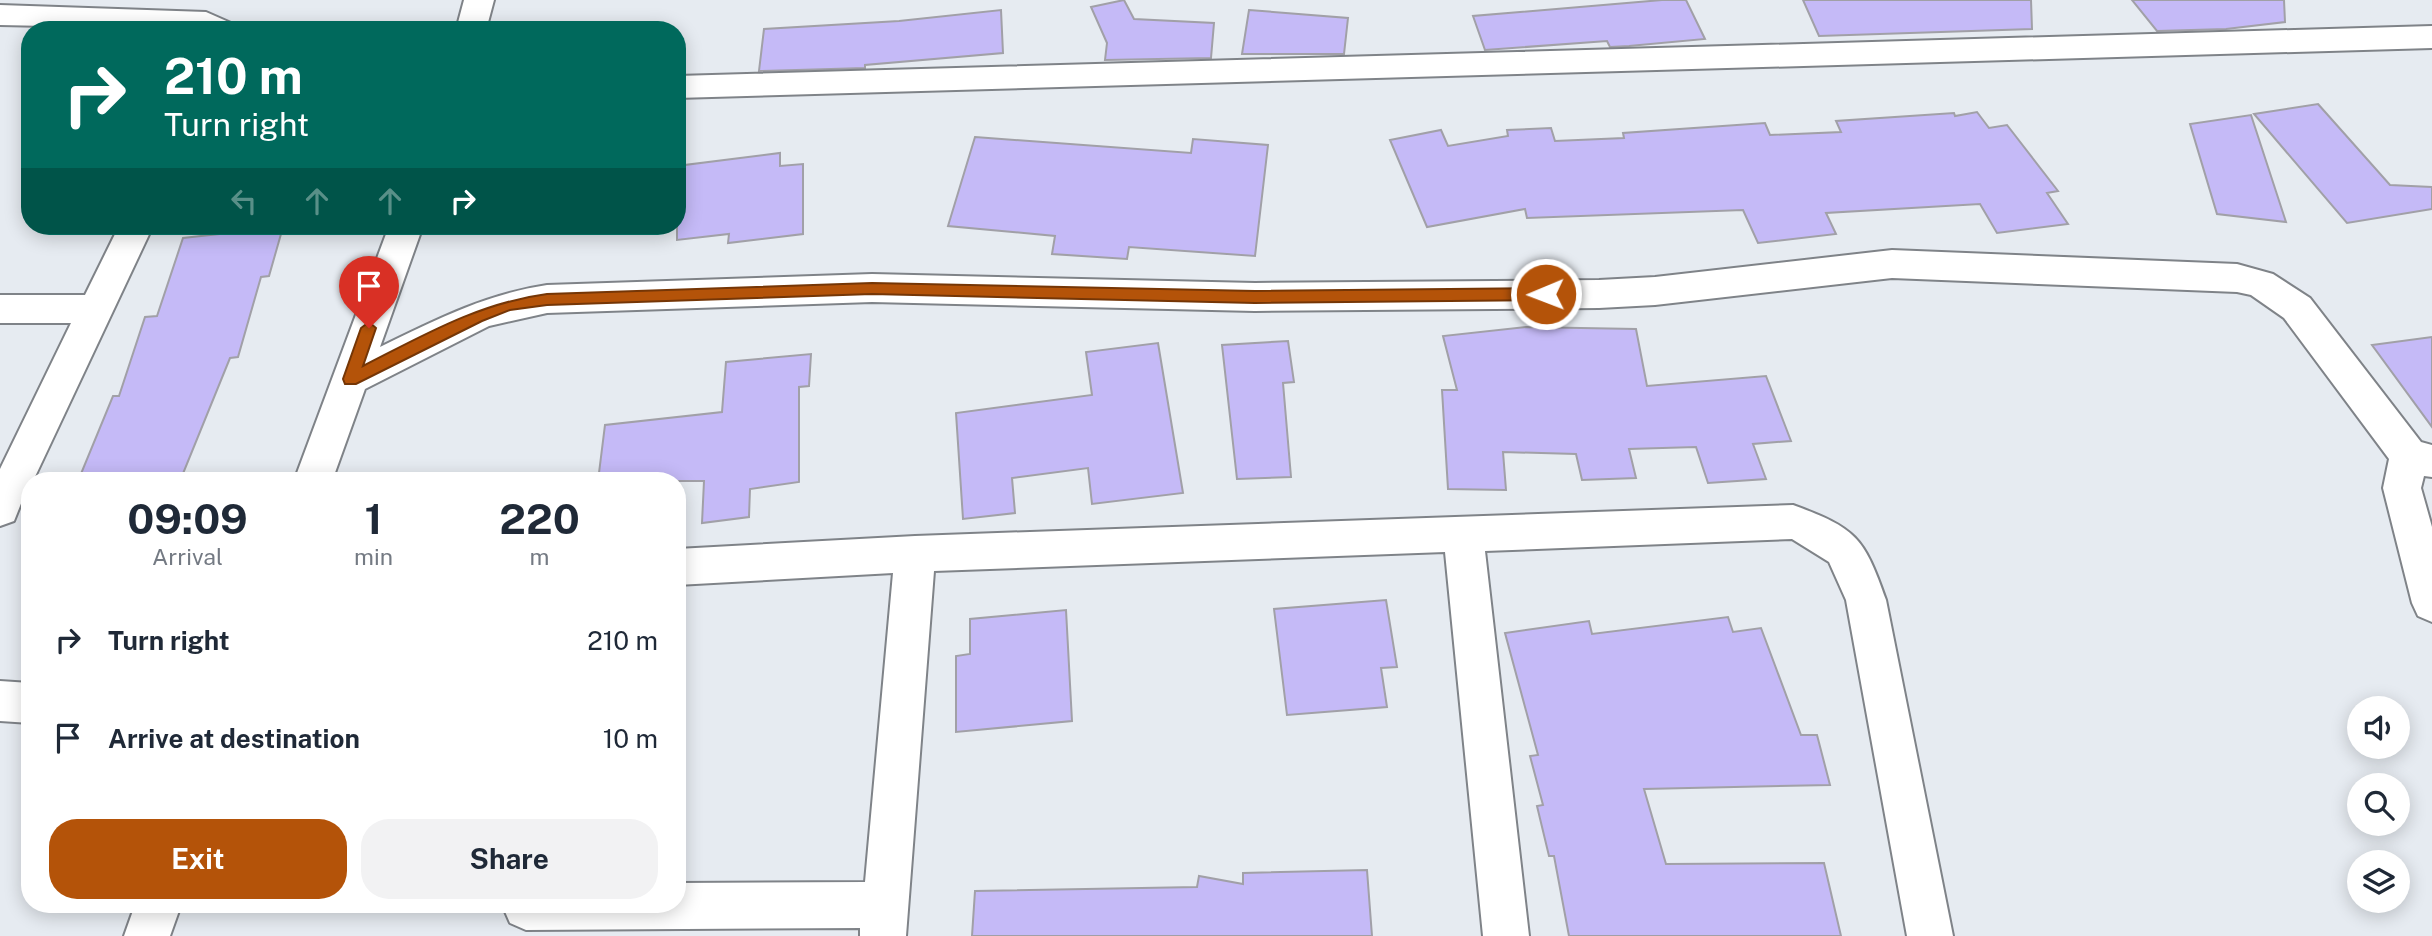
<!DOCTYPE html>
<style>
:root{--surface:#fff;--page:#f2f2f3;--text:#1f2937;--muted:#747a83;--accent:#b45309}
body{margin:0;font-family:"Public Sans",sans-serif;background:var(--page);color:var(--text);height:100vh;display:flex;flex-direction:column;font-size:26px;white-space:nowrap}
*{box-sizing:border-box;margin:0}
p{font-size:23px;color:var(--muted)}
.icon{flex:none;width:38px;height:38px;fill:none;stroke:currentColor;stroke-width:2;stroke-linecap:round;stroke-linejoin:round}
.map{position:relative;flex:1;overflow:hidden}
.details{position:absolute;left:21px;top:472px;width:665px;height:441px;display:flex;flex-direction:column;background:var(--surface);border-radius:28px;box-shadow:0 4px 18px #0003}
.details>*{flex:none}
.hud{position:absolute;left:21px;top:21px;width:665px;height:214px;border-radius:28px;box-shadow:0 4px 18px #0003;background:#00695c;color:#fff;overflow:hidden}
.controls{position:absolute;left:2347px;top:696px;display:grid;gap:14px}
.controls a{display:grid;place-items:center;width:63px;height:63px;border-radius:50%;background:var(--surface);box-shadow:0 4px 18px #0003;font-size:35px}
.pin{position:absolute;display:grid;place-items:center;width:60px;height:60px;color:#fff;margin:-72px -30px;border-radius:50% 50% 50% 0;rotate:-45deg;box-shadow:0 0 7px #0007}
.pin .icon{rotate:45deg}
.me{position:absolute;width:77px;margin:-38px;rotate:269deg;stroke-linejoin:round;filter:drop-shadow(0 0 5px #0008)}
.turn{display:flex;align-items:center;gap:24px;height:147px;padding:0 28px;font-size:32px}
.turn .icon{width:91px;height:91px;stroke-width:2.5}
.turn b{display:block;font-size:49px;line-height:60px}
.lanes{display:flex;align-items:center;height:66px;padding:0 28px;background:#0003;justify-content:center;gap:35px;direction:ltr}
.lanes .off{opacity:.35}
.eta{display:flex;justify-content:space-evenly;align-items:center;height:119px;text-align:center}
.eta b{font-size:42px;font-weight:700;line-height:49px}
.button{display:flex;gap:14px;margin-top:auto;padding:14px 28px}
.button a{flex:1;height:80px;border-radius:28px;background:var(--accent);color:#fff;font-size:28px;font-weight:700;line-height:80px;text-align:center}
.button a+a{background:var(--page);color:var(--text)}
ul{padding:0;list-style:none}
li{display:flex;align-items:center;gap:21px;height:98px;padding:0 28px}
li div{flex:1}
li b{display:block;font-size:26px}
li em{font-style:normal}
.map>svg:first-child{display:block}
.building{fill:#c5baf7;stroke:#a1a0a7;stroke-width:2}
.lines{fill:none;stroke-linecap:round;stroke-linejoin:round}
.minor-casing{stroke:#7f8388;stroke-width:4}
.minor{fill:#fff;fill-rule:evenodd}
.route{fill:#b45309;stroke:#753606;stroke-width:2}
</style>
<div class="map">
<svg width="2432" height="936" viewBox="0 0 2432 936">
<rect width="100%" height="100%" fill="#e6ebf1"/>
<path class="building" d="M1124,0L1134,19L1214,23L1211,58L1105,60L1107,43L1091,7Z
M1662,0H1686L1705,39L1629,46L1610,47L1607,41L1485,50L1473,16Z
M1803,0H2031L2032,29L1819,36Z
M2132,0H2284L2285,22L2226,29L2157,31Z
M1001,10L1003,53L865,65V68L759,71L764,29L899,21Z
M1249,10L1348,18L1344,54H1242Z
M2318,104L2390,185L2432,187V209L2347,223L2254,114Z
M1977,112L1989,128L2007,125L2058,191L2047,193L2068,224L1997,233L1980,204L1826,213L1836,234L1758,243L1743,210L1527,218L1525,209L1427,227L1390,140L1441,130L1448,146L1508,136L1507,130L1551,128L1555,141L1624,138L1623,133L1765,123L1770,135L1841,132L1836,121L1954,113L1955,116Z
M2251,115L2286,222L2217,214L2190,124Z
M975,137L1191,153L1193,139L1268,145L1255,256L1129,247L1127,259L1052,254L1055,236L948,226Z
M780,153V166L803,164V234L728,243L729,234L677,240V166Z
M283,227L269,276L261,277L238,357L230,358L180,481H78L113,396H119L145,317L157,316L183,238Z
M1526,327L1636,329L1647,386L1766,376L1791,441L1753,444L1766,479L1708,483L1696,447L1629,449L1636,478L1582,480L1576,454L1503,452L1506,490L1448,489L1442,390H1457L1443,336Z
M2432,337V427L2372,345Z
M1288,341L1294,382L1283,383L1291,477L1237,479L1222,345Z
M1158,343L1183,493L1092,504L1088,468L1012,478L1015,513L963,519L956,413L1092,395L1086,352Z
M811,354L809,386L799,387V482L750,489L749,517L702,523L704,481H598L605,425L722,412L726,362Z
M1386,600L1397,667L1381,668L1387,707L1287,715L1274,609Z
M1066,610L1072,721L956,732V656L970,654V619Z
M1728,617L1733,632L1761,628L1801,735H1817L1830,785L1644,789L1666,864L1824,863L1841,936H1569L1554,856H1549L1537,806L1543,805L1530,756L1538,755L1505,633L1589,621L1592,634Z
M1367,870L1372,936H972L975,891L1197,887L1199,876L1243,884V873Z"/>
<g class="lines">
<defs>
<path id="minor" d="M464,0H494L486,30H456Z
M0,5L206,12L231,23L235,30L0,25Z
M2432,26V48L677,98V76Z
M119,226H153L33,481H30L14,521L0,526V469L71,323H0V295H85Z
M389,226H423L380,347C435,320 486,294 547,285L872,274L1255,283L1599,280L1655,277L1892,250L2237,264L2273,274L2310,298L2421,442L2432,445V477L2424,476L2421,488L2432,527V622L2418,616L2412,603L2383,488L2389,459L2284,318L2251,295L2237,292L1892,278L1655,305L1599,308L1255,311L872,302L547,313L489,326L365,389L332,481H294Z
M1793,505C1856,528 1864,537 1886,600L1953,936H1907L1846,600L1829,562L1792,539L1485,551L1529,936H1483L1445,552L934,571L906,936H860V928L526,930L510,923L503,907L677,905V883L865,882L893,573L677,585V549L915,536Z
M0,681L30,683V723L0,721Z
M135,905H181L170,936H124Z"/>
</defs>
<use href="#minor" class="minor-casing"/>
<use href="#minor" class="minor"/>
</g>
<path class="route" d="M872,283L1255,291L1546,288L1554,294L1546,300L1255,303L872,294L547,305L510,310L482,321L356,384H345L343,379L361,328L369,322L376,328L363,366C424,335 479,303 547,294Z"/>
</svg>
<div class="controls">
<a><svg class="icon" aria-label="sound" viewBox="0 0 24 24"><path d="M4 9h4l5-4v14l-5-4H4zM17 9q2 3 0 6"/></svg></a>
<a><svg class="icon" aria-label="search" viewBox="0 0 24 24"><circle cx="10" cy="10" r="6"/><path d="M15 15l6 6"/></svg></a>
<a><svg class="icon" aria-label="layers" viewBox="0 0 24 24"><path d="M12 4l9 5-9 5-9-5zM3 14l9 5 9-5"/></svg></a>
</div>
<div class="pin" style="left:369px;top:328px;background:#d93025"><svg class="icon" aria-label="arrive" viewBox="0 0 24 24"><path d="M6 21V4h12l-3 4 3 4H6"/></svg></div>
<svg class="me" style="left:1546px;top:294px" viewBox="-20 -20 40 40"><circle r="17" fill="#b45309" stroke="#fff" stroke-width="3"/><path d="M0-11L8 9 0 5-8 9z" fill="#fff"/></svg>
<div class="hud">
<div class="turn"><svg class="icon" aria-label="right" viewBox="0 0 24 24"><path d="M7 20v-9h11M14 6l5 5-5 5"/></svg><div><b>210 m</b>Turn right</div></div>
<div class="lanes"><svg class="icon off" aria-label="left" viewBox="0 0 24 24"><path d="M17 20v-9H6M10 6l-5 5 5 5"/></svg><svg class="icon off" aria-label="ahead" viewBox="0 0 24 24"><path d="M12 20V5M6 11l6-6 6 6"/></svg><svg class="icon off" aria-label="ahead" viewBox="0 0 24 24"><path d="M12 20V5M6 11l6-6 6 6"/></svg><svg class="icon" aria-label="right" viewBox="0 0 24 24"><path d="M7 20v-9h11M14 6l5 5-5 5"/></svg></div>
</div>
<section class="details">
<div class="eta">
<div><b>09:09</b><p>Arrival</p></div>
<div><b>1</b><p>min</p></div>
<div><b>220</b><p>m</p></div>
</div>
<ul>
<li><svg class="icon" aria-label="right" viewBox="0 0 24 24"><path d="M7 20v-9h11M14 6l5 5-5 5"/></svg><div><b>Turn right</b></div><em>210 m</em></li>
<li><svg class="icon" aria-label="arrive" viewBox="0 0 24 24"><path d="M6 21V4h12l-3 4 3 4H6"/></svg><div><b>Arrive at destination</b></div><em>10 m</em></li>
</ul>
<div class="button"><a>Exit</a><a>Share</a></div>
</section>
</div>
